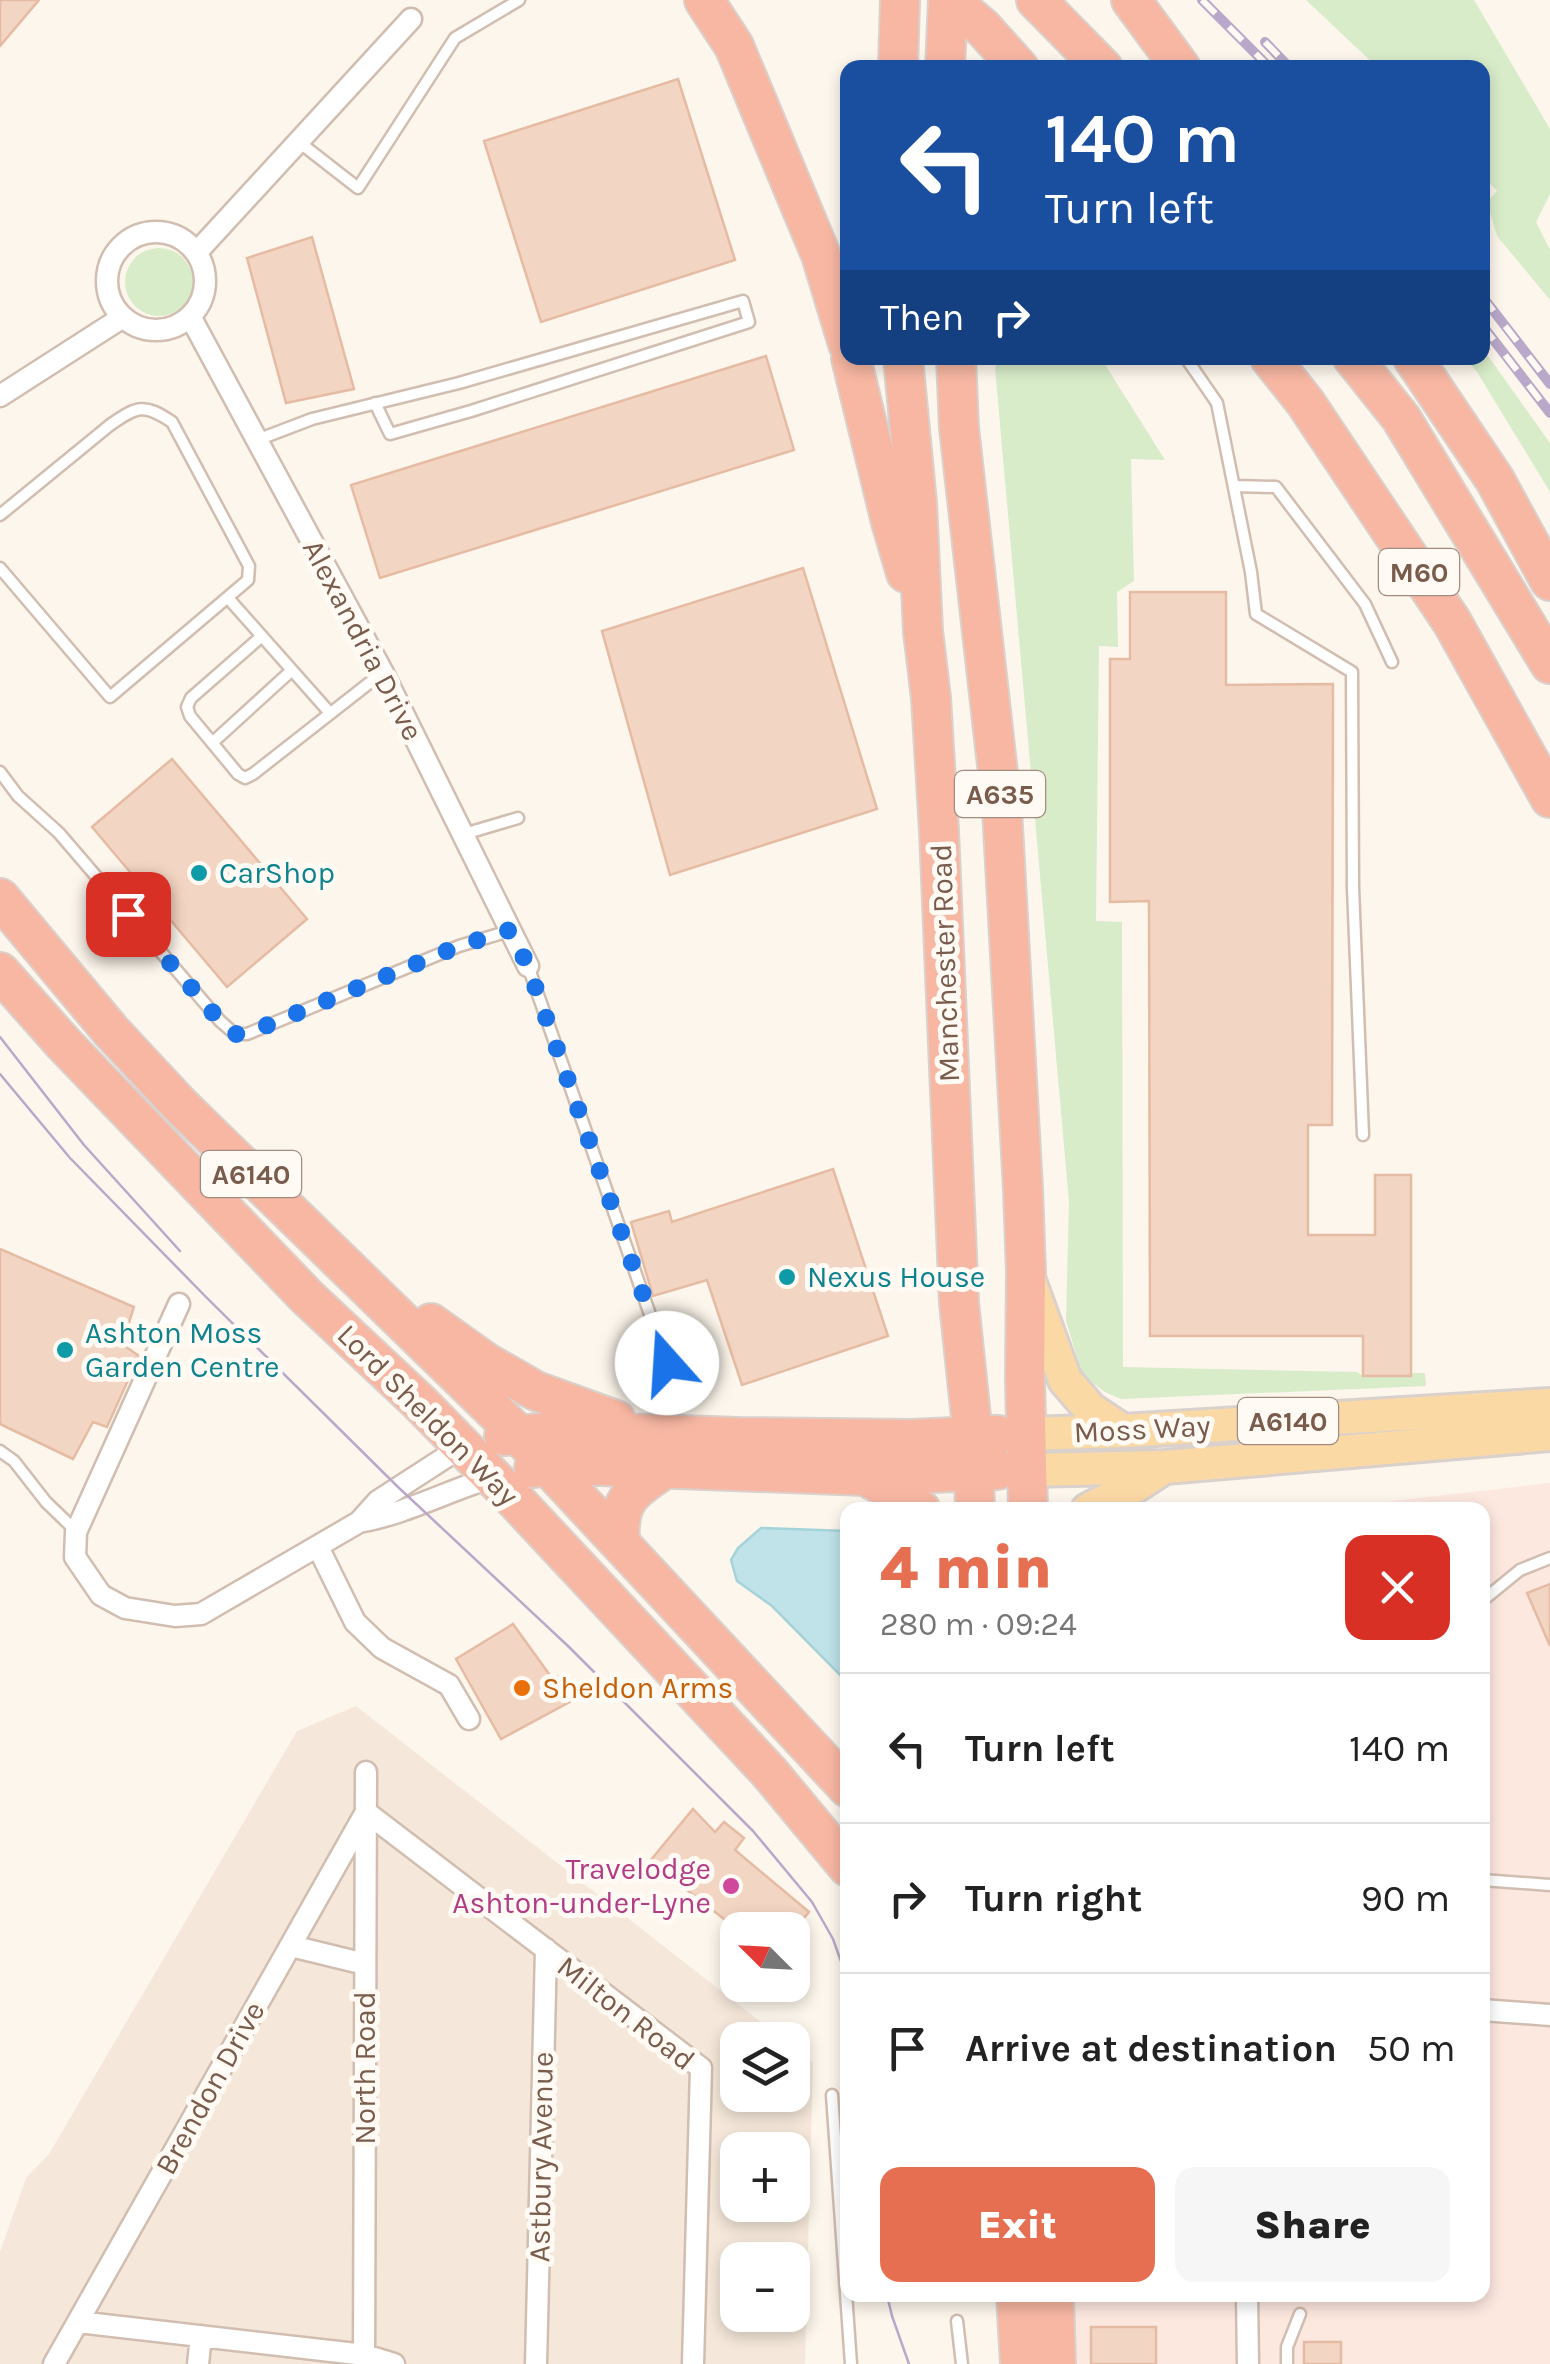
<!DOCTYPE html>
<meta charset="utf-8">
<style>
:root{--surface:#fff;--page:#f6f6f6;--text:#222;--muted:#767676;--line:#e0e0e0;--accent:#e76f51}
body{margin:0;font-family:Karla,sans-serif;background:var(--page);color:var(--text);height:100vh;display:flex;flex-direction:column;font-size:38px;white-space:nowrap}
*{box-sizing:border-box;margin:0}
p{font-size:32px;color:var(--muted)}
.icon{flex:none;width:55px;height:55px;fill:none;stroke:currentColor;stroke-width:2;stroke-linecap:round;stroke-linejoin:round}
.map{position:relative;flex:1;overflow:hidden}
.drawer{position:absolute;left:840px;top:1502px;width:650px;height:800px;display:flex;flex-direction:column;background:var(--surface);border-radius:20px;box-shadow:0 5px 15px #0003}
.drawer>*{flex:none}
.hud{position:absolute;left:840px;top:60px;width:650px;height:305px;border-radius:20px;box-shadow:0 5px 15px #0003;background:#1a4fa0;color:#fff;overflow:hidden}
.needle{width:65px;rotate:294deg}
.tools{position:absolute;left:720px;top:1912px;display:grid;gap:20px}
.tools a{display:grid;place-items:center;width:90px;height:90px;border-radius:20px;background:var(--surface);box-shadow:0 5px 15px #0003;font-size:50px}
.pin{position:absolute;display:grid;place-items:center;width:85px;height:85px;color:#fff;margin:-42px;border-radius:20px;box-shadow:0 5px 15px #0006}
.me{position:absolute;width:110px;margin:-55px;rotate:341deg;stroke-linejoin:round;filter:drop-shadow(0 0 8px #0008)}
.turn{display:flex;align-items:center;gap:35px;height:210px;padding:0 40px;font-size:45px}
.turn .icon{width:130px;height:130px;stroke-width:2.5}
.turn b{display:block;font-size:70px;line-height:85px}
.then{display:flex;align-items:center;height:95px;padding:0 40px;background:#0003;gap:20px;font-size:38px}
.round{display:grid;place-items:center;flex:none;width:105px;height:105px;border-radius:20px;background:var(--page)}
.headline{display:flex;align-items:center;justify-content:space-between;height:170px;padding:0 40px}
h1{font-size:60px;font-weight:800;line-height:75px;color:var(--accent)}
.primary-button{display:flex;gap:20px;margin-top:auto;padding:20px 40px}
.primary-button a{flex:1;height:115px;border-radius:20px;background:var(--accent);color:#fff;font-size:40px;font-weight:800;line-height:115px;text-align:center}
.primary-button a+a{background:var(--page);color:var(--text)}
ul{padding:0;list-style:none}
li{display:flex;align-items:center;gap:30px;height:150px;padding:0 40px;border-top:2px solid var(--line)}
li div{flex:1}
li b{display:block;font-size:38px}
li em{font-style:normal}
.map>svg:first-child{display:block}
.residential{fill:#f5e8da;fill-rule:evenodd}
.commercial{fill:#fde8e0}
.green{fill:#d8ecc9}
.water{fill:#bfe3e8;stroke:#a5d3da;stroke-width:2.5}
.building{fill:#f3d5c3;stroke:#e6bba3;stroke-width:2.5}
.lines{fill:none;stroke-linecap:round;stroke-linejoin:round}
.lane-casing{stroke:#d1beb0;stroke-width:15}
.street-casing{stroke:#d1beb0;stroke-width:25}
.primary-casing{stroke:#dad1cd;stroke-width:38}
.highway-casing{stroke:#dad1cd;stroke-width:42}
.lane{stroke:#fff;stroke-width:10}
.street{stroke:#fff;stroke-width:20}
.primary{stroke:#fbd9a5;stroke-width:32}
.highway{stroke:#f7b7a3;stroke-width:38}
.tram{stroke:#b9a8c9;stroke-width:2.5}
.rail-casing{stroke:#b9a8c9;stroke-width:10}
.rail{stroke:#fffaf3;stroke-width:6;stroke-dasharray:19;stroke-linecap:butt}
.route{stroke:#1a73e8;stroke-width:18;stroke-dasharray:0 32.4}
.culture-dot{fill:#0f9aa8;stroke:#fffaf3;stroke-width:4}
.food-dot{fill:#e8710a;stroke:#fffaf3;stroke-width:4}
.hotel-dot{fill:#d1479c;stroke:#fffaf3;stroke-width:4}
.labels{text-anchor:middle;stroke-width:10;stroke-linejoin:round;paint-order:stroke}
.shield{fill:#fffaf3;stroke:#a28b7f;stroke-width:2.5}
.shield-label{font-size:28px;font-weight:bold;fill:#7a5c4d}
.street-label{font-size:30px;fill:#7a5c4d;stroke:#fffaf3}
.culture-label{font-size:30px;fill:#0d838f;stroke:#fffaf3;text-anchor:start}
.food-label{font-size:30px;fill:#c56008;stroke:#fffaf3;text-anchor:start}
.hotel-label{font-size:30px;fill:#b23c85;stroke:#fffaf3;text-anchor:end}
</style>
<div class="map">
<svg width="1550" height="2364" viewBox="0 0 1550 2364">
<rect width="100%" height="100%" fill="#fdf6ec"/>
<path class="residential" d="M356,1706L784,2040H738V2095H792L793,2047L813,2063L805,2364H0V2252L26,2178L49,2154L297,1731ZM738,2150H792V2205H738ZM738,2260H792V2315H738Z"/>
<path class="commercial" d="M1550,1483V2364H1066L1067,2295H1482V1510H1314Z"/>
<path class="green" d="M1306,0H1474L1550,129V194L1536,222L1550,250V300L1497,236L1487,202L1497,191L1483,176L1482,68L1377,67Z
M125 282a34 34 0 1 1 68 0a34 34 0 1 1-68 0Z
M1483,349L1550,443V492L1477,372L1465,358H1482Z
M1000,358H1106L1104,363L1165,460L1131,459L1134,581L1117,592L1118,647L1099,646L1096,921L1122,922L1123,1367L1357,1372L1363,1376H1410L1411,1373H1425L1426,1386L1121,1399L1105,1392L1090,1381L1081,1370L1066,1321L1069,1202L995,368Z"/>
<path class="water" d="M761,1528L847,1531V1682L772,1606L737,1581L731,1560L738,1548Z"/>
<path class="building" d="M0,0H39L0,46Z
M678,79L735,260L541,322L484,141Z
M312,237L354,389L286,403L247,258Z
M766,356L794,450L380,578L351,485Z
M803,568L877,809L670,875L602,631Z
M1130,592H1226V685L1333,684L1332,1125H1308V1235H1375V1175H1411V1376H1363V1336H1150L1149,901L1110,902V659H1130Z
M172,759L307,919L227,987L92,827Z
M833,1169L888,1336L742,1385L707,1280L653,1296L631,1222L669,1211L672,1222Z
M0,1249L134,1307L122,1344L139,1356L107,1427L93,1422L73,1459L0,1424Z
M1550,1584V1646L1527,1593Z
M513,1624L552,1678L565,1675L577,1698L501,1739L456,1659Z
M693,1809L715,1832L724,1822L744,1838L735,1850L809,1912L794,1930H738L650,1861Z
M1091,2327H1156V2364H1091Z
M1304,2342H1341V2364H1304Z"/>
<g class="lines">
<defs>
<path id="lane" d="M299,142L358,188L455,38L519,0
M1186,358L1217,403L1251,572L1256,614L1352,672L1353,888L1363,1135
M257,440L312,419L459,383L743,301L749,322L471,411L390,434L375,403
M1234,486L1276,487L1365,604L1392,662
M0,515L110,425C137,406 144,403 172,422L249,566L248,580L110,697L0,568
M228,598L330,713
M262,636L191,698L187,707L190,716L238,774L245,778L253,774L382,673
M212,743L291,671
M0,772L18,796L59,833L220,1021L235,1034H247L459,946L509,931
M464,834L518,818
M528,966L667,1363
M0,1451L14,1461L46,1502L76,1531
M1482,1601L1520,1570L1550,1558
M1482,1880L1550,1885
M832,2095L851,2364
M957,2321L962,2364
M1287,2364V2347L1300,2314"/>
<path id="street" d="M107 281a49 49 0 1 1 98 0a49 49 0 1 1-98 0Z
M197,252L411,19
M191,318L383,673L528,966
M0,396L123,317
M179,1304L76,1532L75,1557L101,1595L125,1608L175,1616L201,1614L359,1522L378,1501L463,1446
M359,1522C405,1514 447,1491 493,1477
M318,1547L355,1622L382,1648L449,1685L469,1719
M291,1946L365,1964
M1482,2010L1550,2015
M1247,2295L1248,2364
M78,2322L365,2355L394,2364
M54,2364L366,1812L701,2068L693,2364
M198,2364L201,2336
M364,2364L366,1772
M536,2364L546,1949"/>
<path id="primary" d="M1029,1281L1065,1380L1090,1409L1123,1431
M1026,1434L1123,1431L1550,1405
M1026,1470L1165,1467L1550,1434
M1088,1510L1135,1486L1161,1469"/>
<path id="highway" d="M704,0L734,46L821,255L848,344
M950,0L983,28L1019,68
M1036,0L1103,68
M1131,0L1181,68
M898,68L900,0
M945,68L948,0
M851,358L891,522L906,573
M903,358L917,503L923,631L931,698L939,831L959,1303L973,1436L975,1510
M956,358L959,428L1002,809L1023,1189L1026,1272L1025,1378L1028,1510
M1270,358L1305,402L1452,622L1550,798
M1353,358L1401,418L1550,664
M1413,358L1495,480L1550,581
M0,898L111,1031L180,1105L519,1435L848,1788
M0,972L64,1044L307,1297L420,1403L516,1501L769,1772L848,1867
M431,1323L487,1363L536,1391L616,1420
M504,1436L564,1431L739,1437L911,1439L998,1435
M534,1468L548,1464L865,1476L998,1470
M867,1477L908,1499L921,1510
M620,1542C617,1501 631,1491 663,1470
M1016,2295L1020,2364
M1054,2295L1056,2364"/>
</defs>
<use href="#lane" class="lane-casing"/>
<use href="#street" class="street-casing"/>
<use href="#primary" class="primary-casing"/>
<use href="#highway" class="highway-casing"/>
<use href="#lane" class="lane"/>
<use href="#street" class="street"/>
<use href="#primary" class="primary"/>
<use href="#highway" class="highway"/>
<path class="tram" d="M0,1037L84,1145L180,1251
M0,1074L70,1158L206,1297L398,1487L568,1646L753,1831L812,1902L833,1939L848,1981
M887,2295L892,2316L909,2364"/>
<defs>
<path id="rail" d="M1202,0L1270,68
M1265,42L1290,68
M1482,296L1550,384
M1482,325L1550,413"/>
</defs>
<use href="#rail" class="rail-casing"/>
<use href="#rail" class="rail"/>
</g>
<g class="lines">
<path class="route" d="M128,914L220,1021L236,1034H246L459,946L510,930L528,966L667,1363"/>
</g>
<g class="culture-dot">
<circle cx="199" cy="873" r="10"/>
<circle cx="787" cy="1277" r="10"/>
<circle cx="65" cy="1350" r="10"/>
</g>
<circle class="food-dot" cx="522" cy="1688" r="10"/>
<circle class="hotel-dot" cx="731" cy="1886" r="10"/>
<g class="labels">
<g class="shield">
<rect x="1379" y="549" width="80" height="46" rx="8"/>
<rect x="955" y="771" width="90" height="46" rx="8"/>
<rect x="201" y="1151" width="100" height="46" rx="8"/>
<rect x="1238" y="1398" width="100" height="46" rx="8"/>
</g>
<g class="shield-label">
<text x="1419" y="582">M60</text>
<text x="1000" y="804">A635</text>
<text x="251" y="1184">A6140</text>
<text x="1288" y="1431">A6140</text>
</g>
<g class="street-label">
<text transform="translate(363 640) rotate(62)" y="10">Alexandria Drive</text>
<text transform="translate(945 963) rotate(-92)" y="10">Manchester Road</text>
<text transform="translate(428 1415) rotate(45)" y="10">Lord Sheldon Way</text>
<text transform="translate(1142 1429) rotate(-3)" y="10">Moss Way</text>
<text transform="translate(626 2013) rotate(38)" y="10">Milton Road</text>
<text transform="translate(365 2068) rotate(-90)" y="10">North Road</text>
<text transform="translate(210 2088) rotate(-61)" y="10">Brendon Drive</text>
<text transform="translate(541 2157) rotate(-89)" y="10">Astbury Avenue</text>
</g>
<g class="culture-label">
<text x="219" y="883">CarShop</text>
<text x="807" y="1287">Nexus House</text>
<text x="85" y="1343">Ashton Moss<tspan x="85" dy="34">Garden Centre</tspan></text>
</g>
<g class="food-label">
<text x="542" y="1698">Sheldon Arms</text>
</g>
<g class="hotel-label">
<text x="711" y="1879">Travelodge<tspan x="711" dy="34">Ashton-under-Lyne</tspan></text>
</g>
</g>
</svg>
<div class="tools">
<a><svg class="needle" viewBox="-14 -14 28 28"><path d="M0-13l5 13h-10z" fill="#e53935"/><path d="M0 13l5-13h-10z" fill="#767676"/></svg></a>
<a><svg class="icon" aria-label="layers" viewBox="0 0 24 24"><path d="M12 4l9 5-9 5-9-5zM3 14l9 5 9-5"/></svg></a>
<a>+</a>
<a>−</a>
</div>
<div class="pin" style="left:128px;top:914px;background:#d93025"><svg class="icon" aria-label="arrive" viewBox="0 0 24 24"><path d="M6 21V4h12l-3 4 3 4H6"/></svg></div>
<svg class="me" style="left:667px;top:1363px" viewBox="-20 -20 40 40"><circle r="19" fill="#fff"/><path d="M0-13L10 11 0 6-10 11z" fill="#1a73e8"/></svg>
<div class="hud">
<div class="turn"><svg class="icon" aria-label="left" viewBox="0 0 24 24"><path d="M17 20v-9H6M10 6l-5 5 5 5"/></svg><div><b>140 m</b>Turn left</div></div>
<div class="then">Then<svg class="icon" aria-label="right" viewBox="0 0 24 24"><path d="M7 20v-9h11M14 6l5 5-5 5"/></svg></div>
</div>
<section class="drawer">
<div class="headline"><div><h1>4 min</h1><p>280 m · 09:24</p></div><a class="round" style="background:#d93025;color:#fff"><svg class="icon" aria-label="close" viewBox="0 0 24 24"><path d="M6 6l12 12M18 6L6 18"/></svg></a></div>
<ul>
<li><svg class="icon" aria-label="left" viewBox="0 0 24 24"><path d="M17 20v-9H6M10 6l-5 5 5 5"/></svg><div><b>Turn left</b></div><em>140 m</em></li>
<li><svg class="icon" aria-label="right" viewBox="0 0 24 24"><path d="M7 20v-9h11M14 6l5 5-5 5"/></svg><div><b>Turn right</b></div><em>90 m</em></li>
<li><svg class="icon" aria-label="arrive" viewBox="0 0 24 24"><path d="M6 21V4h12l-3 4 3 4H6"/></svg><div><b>Arrive at destination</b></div><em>50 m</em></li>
</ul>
<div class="primary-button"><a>Exit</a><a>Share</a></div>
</section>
</div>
